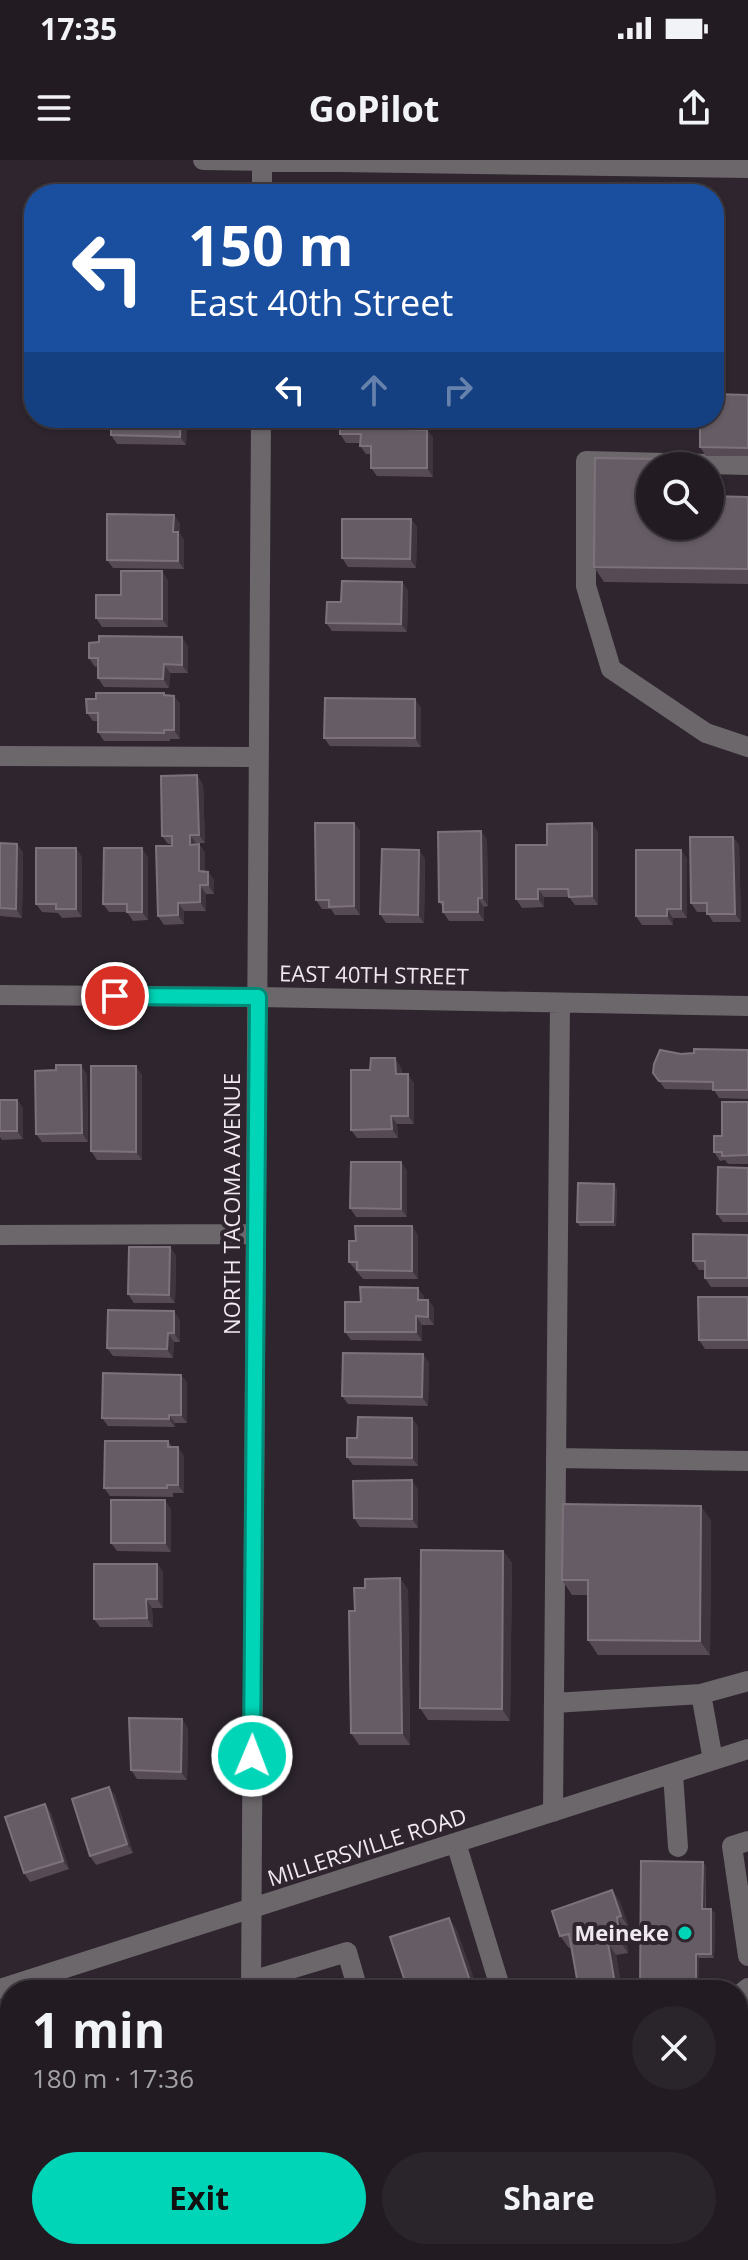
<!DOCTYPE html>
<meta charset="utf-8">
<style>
:root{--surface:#221c22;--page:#2a252a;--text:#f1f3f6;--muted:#a2a1a5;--line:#3f3a40;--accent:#00d5b7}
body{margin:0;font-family:"Open Sans",sans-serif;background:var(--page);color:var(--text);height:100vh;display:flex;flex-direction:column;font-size:30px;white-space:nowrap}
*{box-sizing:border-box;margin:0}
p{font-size:26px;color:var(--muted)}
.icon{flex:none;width:44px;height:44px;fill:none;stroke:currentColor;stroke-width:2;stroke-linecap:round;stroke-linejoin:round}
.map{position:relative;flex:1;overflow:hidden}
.drawer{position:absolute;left:0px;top:1820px;width:748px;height:280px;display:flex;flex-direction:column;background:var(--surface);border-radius:32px 32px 0 0;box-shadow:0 2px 6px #0004,0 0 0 2px var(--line)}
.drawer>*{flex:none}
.top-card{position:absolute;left:24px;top:24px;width:700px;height:244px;border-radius:32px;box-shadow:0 2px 6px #0004,0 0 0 2px var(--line);background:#1a4fa0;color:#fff;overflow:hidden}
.fabs{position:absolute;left:636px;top:292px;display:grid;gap:16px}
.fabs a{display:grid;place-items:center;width:88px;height:88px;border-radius:50%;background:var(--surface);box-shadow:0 2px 6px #0004,0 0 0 2px var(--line);font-size:40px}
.pin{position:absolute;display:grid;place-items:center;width:68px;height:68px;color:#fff;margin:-34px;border:4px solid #fff;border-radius:50%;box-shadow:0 2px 8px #0007}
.me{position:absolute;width:88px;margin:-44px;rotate:1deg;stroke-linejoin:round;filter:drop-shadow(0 0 6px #0008)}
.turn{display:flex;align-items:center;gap:28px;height:168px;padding:0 32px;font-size:36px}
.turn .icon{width:104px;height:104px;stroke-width:2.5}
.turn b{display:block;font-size:56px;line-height:68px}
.lanes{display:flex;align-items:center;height:76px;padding:0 32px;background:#0003;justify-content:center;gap:40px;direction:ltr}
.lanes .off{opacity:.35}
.round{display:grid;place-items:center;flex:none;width:84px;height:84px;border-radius:42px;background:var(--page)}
.overview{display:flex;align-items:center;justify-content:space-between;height:136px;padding:0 32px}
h1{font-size:48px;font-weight:700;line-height:60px}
.primary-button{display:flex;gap:16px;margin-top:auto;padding:16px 32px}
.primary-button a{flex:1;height:92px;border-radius:48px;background:var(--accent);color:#111;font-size:32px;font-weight:700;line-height:92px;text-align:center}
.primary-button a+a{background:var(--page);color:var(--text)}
.status{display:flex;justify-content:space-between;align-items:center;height:56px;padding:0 40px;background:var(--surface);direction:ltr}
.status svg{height:22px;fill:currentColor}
header{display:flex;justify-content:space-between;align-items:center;height:104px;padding:0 32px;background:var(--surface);font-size:36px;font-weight:700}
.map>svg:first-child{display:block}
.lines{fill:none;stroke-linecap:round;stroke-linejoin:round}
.minor{stroke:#6c676b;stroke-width:20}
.wall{fill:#564b55}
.shaded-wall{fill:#3f353e}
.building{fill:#665c65;stroke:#7c727b;stroke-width:2}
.route-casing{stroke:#008a77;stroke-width:20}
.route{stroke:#00d5b7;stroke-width:14}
.poi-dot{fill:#00d5b7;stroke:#2e252e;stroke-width:3}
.labels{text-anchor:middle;stroke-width:8;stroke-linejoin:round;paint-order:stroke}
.street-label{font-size:22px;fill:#efe8ef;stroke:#2e252e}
.poi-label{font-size:22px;font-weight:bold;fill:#efe8ef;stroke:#2e252e;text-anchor:end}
</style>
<div class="status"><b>17:35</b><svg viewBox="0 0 49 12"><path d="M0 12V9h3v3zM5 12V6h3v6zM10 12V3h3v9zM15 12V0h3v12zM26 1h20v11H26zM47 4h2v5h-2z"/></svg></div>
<header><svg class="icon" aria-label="menu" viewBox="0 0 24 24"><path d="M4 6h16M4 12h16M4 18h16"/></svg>GoPilot<svg class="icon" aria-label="share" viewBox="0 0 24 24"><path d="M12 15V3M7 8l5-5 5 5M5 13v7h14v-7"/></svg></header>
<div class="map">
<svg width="748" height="2100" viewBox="0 0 748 2100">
<rect width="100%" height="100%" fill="#2e252e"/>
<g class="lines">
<path class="minor" d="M203,0L748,8
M262,34V0
M748,305L586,301V426L611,509L706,573L748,587
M0,596L259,597
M0,835L258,837L748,846
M0,1075L256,1074
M556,1298L748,1301
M701,1534L748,1521
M554,1543L701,1534L713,1600
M673,1614L678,1687
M553,1652L560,843
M748,1681L732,1686L748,1796
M456,1683L501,1830
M251,1821L347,1792L358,1830
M0,1829L748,1589
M251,1830L261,258
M738,1836L748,1828
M738,1918L748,1915
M249,2100V2090"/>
</g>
<path class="wall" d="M748,235V296H706L700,287Z
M108,258H187L186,285L117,284L111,275V272L108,268Z
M340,258H411V259H406V269L427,270L433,278V317L377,316L371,308V294H366L360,286V283H346L340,274Z
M595,298L655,299L660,306H650V366H710V336L748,337V424L604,422L594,407Z
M411,359L417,367L416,408L348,407L342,398Z
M180,363V374L184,380V409L113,408L107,400Z
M168,420V467H102L96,458L121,435Z
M402,422L408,431L407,472L332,471L326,463L341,442Z
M188,486V513H170L169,528L104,527L98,518V506L95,507L89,498Z
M166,536H174L180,544V579H170V581H104L98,572V561H93L87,553Z
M421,547V587L330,586L324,578Z
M203,624L205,683H196V684H199L205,693V712H208L214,720V734H206V751H184V764L164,765L158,756L172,686V684H168L162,676Z
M354,663L360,671V755H335L331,749H322L316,740Z
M481,671L487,680L488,746L484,747V761H449L443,752V747L439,742Z
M598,672V745H575L569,737H544V747L522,748L516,739L547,685Z
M733,677L739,685L741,762H713L707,752H697L691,743Z
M0,683L17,684L23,693L22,758L0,756Z
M82,697V757L62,758L58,753L42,752L36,744Z
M148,697V760L133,761L127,752H109L103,744Z
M425,698L424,763H386L380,754Z
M687,698V758H673V765H642L636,756Z
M748,890V939L719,938L714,930L665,929L653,913L681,894Z
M401,907L402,914L414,923V964H397L398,978H357L351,970L370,910Z
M87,914L88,982H42L36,974Z
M142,915V1000H97L91,991Z
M0,940H17L23,948V979L2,980L0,977Z
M748,942V1004H728L725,1000L720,1001L714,992L722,976Z
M401,1002L407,1011V1057H356L350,1048Z
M748,1008V1062H723L717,1054Z
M617,1028L616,1066H580L577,1062Z
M418,1075V1119H363L349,1102Z
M748,1075V1127H711L705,1118V1110H699L693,1101Z
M170,1087L176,1096L175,1143H134L128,1134Z
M424,1136V1140H428L434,1148V1165H422V1181L351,1180L345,1172L361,1142Z
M748,1137V1189H705L699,1180Z
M180,1160V1182H174L173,1198L113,1196L107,1188Z
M423,1194L429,1203L428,1246L348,1244L342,1236Z
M181,1215L187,1223V1263H175V1267L108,1266L102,1258Z
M418,1266V1306L353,1305L347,1297L357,1278Z
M168,1281L172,1287L184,1296V1333H173V1337L110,1336L104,1328Z
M418,1329V1368L360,1367L354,1358Z
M171,1349V1392L117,1391L111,1383Z
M711,1360L710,1495H598L588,1480V1435H572L562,1420Z
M503,1391L512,1403L510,1561L428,1560L420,1548Z
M157,1404L163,1412V1448H152L153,1467H100L94,1459Z
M400,1418L408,1430L410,1585H359L351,1573L355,1451L365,1428Z
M188,1568L187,1620L137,1619L131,1610Z
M115,1635L133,1693L96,1705L90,1696Z
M45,1644L51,1653L69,1709L30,1722L24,1713Z
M706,1706V1749L715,1753L714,1798H699L640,1830Z
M612,1730L620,1742L629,1768L625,1769L628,1793L616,1795L622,1830H579L572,1787L569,1788L560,1776Z
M10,1956V2003L5,1995Z"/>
<path class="shaded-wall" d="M181,258H187L186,285L180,277Z
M400,258L406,259V278L400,269Z
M427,270L433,278V317L427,308Z
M174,355L180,363V374L184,380V409L178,401L173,372Z
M411,359L417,367L416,408L410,399Z
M162,411L168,420V467L162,459Z
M402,422L408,431L407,472L401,464Z
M182,477L188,486V513L182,505Z
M164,504L170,513L169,528L163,519Z
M174,536L180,544V579L174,570Z
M415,539L421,547V587L415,578Z
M197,615L203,624L205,683L199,675Z
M354,663L360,671V755L354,746Z
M592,663L598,672V745L592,736Z
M481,671L487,680L488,746L482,738Z
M190,675L196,683V693L190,685Z
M733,677L739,685L741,762L735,754Z
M17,684L23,693L22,758L16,749Z
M199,684L205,693V720L199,711Z
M76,688L82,697V757L76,749Z
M142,688L148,697V760L142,752Z
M419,690L425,698L424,763L418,755Z
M681,690L687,698V758L681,749Z
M208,712L214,720V734L208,725Z
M200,725L206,734V751L200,742Z
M538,729L544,737V747L538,739Z
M478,738L484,747V761L478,752Z
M178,743L184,751V764L178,755Z
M667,749L673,758V765L667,756Z
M395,898L401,907L402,923L396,914Z
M81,905L87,914L88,982L82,973Z
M136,906L142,915V1000L136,992Z
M408,914L414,923V964L408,956Z
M17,940L23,948V979L17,971Z
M391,956L397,964L398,978L392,969Z
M401,1002L407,1011V1057L401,1049Z
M614,1024L617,1028L616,1066L613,1062Z
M412,1066L418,1075V1119L412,1111Z
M170,1087L176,1096L175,1143L169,1135Z
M418,1128L424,1136V1148L418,1140Z
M428,1140L434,1148V1165L428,1157Z
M174,1151L180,1160V1182L174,1173Z
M416,1156L422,1165V1181L416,1172Z
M168,1173L174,1182L173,1198L167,1189Z
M423,1194L429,1203L428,1246L422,1237Z
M181,1215L187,1223V1263L181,1255Z
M169,1255L175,1263V1267L169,1259Z
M412,1258L418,1266V1306L412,1298Z
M178,1287L184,1296V1333L178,1325Z
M412,1320L418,1329V1368L412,1359Z
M165,1340L171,1349V1392L165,1383Z
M701,1346L711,1360L710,1495L700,1481Z
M503,1391L512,1403L510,1561L502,1549Z
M157,1404L163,1412V1448L157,1439Z
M400,1418L408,1430L410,1585L402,1573Z
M146,1439L152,1448L153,1467L147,1458Z
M182,1559L188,1568L187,1620L181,1612Z
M109,1627L115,1635L133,1693L127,1684Z
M45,1644L51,1653L69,1709L63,1701Z
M703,1702L706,1706L705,1754L702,1749Z
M612,1730L620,1742L629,1768L621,1756Z
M711,1749L715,1753L714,1798L711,1794Z
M617,1757L625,1769L628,1793L620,1781Z
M449,1758L457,1770L478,1830H473Z
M608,1783L616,1795L622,1830H616Z
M696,1794L699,1798V1830H696Z
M400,2090H408V2100H400Z
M682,2090H692V2100H682Z"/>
<path class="building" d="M714,234L748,235V288L700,287V258H714Z
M108,258H181L180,277L111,275V268H108Z
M340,258H400V269L427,270V308H371V286H360L361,274H340Z
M595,298L655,299V306H650V366H710V336L748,337V409L594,407Z
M107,354L174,355L173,372H178V401L107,400Z
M342,359H411L410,399L342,398Z
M121,411H162V459L96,458V435H121Z
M342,421L402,422L401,464L326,463L327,442H341Z
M99,476L182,477V505L164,504L163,519L98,518V498H89V483L99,482Z
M96,533H164V535L174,536V570H164V573L98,572V553H87L86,539H96Z
M325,538L415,539V578H324Z
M197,615L199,675H190V685L199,684V711L208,712V725H200V742L178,743V755L158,756L156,686H172V676H162L161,616Z
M315,663H354V746L329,747V740H316Z
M592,663V736L569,737L568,729H538V739H516V685H547V664Z
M481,671L482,738H478V752H443V742H439L438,672Z
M690,677H733L735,754H707V743H691Z
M0,683L17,684L16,749L0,748Z
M36,688H76V749H56V744H36Z
M104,688H142V752H127V744H103Z
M382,689L419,690L418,755L380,754Z
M636,690H681V749H667V756H636Z
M694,889L748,890V930H713V922L659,921L653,913L654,904L660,890L681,894L694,893Z
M371,898H395L396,914H408V956H391L392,969L351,970V910H370Z
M56,905H81L82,973L36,974L35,911L56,910Z
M91,906H136V992L91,991Z
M0,940H17V971H0Z
M722,942H748V995L722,996V992H714V976H722Z
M351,1002H401V1049L350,1048Z
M718,1007L748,1008V1054H717Z
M578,1023L614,1024L613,1062H577Z
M355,1066H412V1111L357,1110V1102H349V1081H356Z
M693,1074L748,1075V1118H705V1101H693Z
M129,1087H170L169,1135L128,1134Z
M360,1127L418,1128V1140H428V1157L416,1156V1172H345V1142H361Z
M698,1137H748V1180H699Z
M108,1150L174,1151V1173H168L167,1189L107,1188Z
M343,1193L423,1194L422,1237L342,1236Z
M103,1213L181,1215V1255H169V1259L102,1258Z
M358,1257L412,1258V1298L347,1297V1278H357Z
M105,1281H168V1287H178V1325H167V1328H104Z
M412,1320V1359L354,1358L353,1321Z
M111,1340H165V1383H111Z
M563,1344L701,1346L700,1481L588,1480V1420H562Z
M421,1390L503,1391L502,1549L420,1548Z
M94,1404H157V1439H146L147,1458L94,1459Z
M400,1418L402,1573H351L349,1451H355L354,1428H365V1419Z
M129,1558L182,1559L181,1612L131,1610Z
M109,1627L127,1684L90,1696L72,1639Z
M45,1644L63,1701L24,1713L5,1657Z
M641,1701L703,1702L702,1749H711V1794H696V1830H640Z
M612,1730L621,1756L617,1757L620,1781L608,1783L616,1830H579L569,1774L560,1776L552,1751Z
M449,1758L473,1830H408L390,1777Z
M10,1956V1994L5,1995L0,1979V1959Z
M323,2090H400V2100H323Z
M522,2090H682V2100H522Z"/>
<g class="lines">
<defs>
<path id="route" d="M115,836L258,837L252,1596"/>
</defs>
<use href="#route" class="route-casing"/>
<use href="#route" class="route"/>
</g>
<circle class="poi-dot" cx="685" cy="1773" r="8"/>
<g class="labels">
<g class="street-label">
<text transform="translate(374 815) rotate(1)" y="8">EAST 40TH STREET</text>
<text transform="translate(232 1044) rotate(-90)" y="8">NORTH TACOMA AVENUE</text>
<text transform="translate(367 1687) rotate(-18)" y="8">MILLERSVILLE ROAD</text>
</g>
<g class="poi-label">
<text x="669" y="1781">Meineke</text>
</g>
</g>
</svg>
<div class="fabs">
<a><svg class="icon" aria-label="search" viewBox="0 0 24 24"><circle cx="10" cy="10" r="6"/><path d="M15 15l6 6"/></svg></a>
</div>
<div class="pin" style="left:115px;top:836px;background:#d93025"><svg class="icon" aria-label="arrive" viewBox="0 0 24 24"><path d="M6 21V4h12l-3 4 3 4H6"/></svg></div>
<svg class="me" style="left:252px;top:1596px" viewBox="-20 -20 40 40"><circle r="17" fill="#00d5b7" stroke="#fff" stroke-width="3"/><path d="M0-11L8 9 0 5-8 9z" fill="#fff"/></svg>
<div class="top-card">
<div class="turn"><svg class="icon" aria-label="left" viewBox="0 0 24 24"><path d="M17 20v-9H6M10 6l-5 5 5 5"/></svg><div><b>150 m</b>East 40th Street</div></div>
<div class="lanes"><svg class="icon" aria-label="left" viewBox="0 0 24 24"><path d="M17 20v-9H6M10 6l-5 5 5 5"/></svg><svg class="icon off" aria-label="ahead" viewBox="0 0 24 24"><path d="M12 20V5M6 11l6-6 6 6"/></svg><svg class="icon off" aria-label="right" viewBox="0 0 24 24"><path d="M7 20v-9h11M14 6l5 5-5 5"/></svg></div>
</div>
<section class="drawer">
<div class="overview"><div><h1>1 min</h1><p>180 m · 17:36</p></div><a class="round"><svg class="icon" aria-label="close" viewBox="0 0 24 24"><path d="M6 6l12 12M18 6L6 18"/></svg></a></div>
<div class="primary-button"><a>Exit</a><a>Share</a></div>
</section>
</div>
